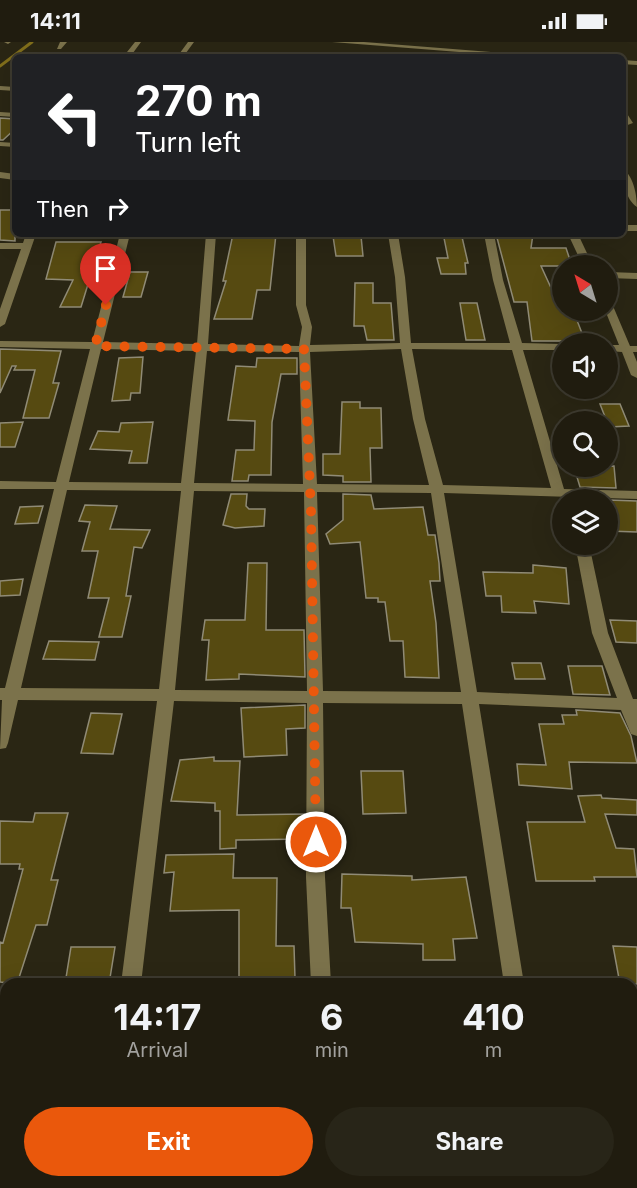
<!DOCTYPE html>
<style>
:root{--surface:#201c0f;--page:#282518;--text:#f1f3f6;--muted:#a2a19e;--line:#3d3a2f;--accent:#ea580c}
body{margin:0;font-family:Inter,sans-serif;background:var(--page);color:var(--text);height:100vh;display:flex;flex-direction:column;font-size:22px;white-space:nowrap}
*{box-sizing:border-box;margin:0}
p{font-size:20px;color:var(--muted)}
.icon{flex:none;width:33px;height:33px;fill:none;stroke:currentColor;stroke-width:2;stroke-linecap:round;stroke-linejoin:round}
.map{position:relative;flex:1;overflow:hidden}
.details{position:absolute;left:0px;top:936px;width:638px;height:210px;display:flex;flex-direction:column;background:var(--surface);border-radius:18px 18px 0 0;box-shadow:0 6px 24px #0002,0 0 0 2px var(--line)}
.details>*{flex:none}
.top-card{position:absolute;left:12px;top:12px;width:614px;height:183px;border-radius:9px;box-shadow:0 6px 24px #0002,0 0 0 2px var(--line);background:#202124;color:#fff;overflow:hidden}
.needle{width:39px;rotate:322deg}
.buttons{position:absolute;left:552px;top:213px;display:grid;gap:12px}
.buttons a{display:grid;place-items:center;width:66px;height:66px;border-radius:50%;background:var(--surface);box-shadow:0 6px 24px #0002,0 0 0 2px var(--line);font-size:30px}
.pin{position:absolute;display:grid;place-items:center;width:51px;height:51px;color:#fff;margin:-62px -26px;border-radius:50% 50% 50% 0;rotate:-45deg;box-shadow:0 0 6px #0007}
.pin .icon{rotate:45deg}
.me{position:absolute;width:66px;margin:-33px;rotate:0deg;stroke-linejoin:round;filter:drop-shadow(0 0 4px #0008)}
.turn{display:flex;align-items:center;gap:21px;height:126px;padding:0 24px;font-size:27px}
.turn .icon{width:78px;height:78px;stroke-width:2.5}
.turn b{display:block;font-size:42px;line-height:51px}
.then{display:flex;align-items:center;height:57px;padding:0 24px;background:#0003;gap:12px;font-size:22px}
.eta{display:flex;justify-content:space-evenly;align-items:center;height:102px;text-align:center}
.eta b{font-size:36px;font-weight:700;line-height:42px}
.action{display:flex;gap:12px;margin-top:auto;padding:12px 24px}
.action a{flex:1;height:69px;border-radius:36px;background:var(--accent);color:#fff;font-size:24px;font-weight:700;line-height:69px;text-align:center}
.action a+a{background:var(--page);color:var(--text)}
.status{display:flex;justify-content:space-between;align-items:center;height:42px;padding:0 30px;background:var(--surface);direction:ltr}
.status svg{height:16px;fill:currentColor}
.map>svg:first-child{display:block}
.lines{fill:none;stroke-linecap:round;stroke-linejoin:round}
.stream{stroke:#806e1b;stroke-width:3}
.building{fill:#564a11;stroke:#908b76;stroke-width:1.5}
.minor{fill:#7b724b;fill-rule:evenodd}
.route{stroke:#ea580c;stroke-width:10;stroke-dasharray:0 18}
</style>
<div class="status"><b>14:11</b><svg viewBox="0 0 49 12"><path d="M0 12V9h3v3zM5 12V6h3v6zM10 12V3h3v9zM15 12V0h3v12zM26 1h20v11H26zM47 4h2v5h-2z"/></svg></div>
<div class="map">
<svg width="637" height="1146" viewBox="0 0 637 1146">
<rect width="100%" height="100%" fill="#2a2614"/>
<g class="lines">
<path class="stream" d="M0,24L32,0"/>
</g>
<path class="building" d="M0,76L15,77V87L3,98H0Z
M0,168H15V199L0,198Z
M233,192H276L270,248H257L252,277H214L226,239H223Z
M496,192H533L531,206H566L572,224H541L558,261H562V268H573L585,299H532L527,260H514Z
M333,194H361L363,214H336Z
M462,195L468,221H465L466,232H441L437,216H448L444,196Z
M56,200H101L81,265H60L73,238L46,237Z
M130,230H148L141,255H123Z
M355,241H373V261H391L394,298H367L364,284H354Z
M460,261H477L485,298H466Z
M0,307L61,309L53,341H59L49,376H23L35,328H14L16,324H12L0,351Z
M143,315L140,351H131L130,358L112,359L119,316Z
M257,316H297V332H281L272,380L271,433H249L248,439H232L236,408H254L255,379L228,378L236,324L256,325Z
M342,360H360V366H381L382,406H370L371,440H343V434L323,433V412H340Z
M600,362H620L629,384L609,385Z
M23,380L15,405H0V381Z
M153,380L147,421H129L132,409L90,407L98,389L119,390L121,381Z
M614,424L616,446L580,445L574,425Z
M231,452H247L246,464L249,467H265L264,484L235,486L223,483Z
M343,452L371,453L374,467L423,465L428,493H435L439,521L440,539H430L436,581L439,636L405,635L403,599H390L385,560H378V556H366L360,500L330,502L326,492L343,478Z
M608,458L637,459V490L608,489Z
M85,463L117,464L110,487L150,488L142,506L134,505L126,554H131L122,595H99L109,556H88L98,509H82L90,480L79,479Z
M43,464L38,481L15,482L20,465Z
M248,521H267L266,588H304L305,635L239,632V637L206,638L209,598H202L205,578H245Z
M533,523L566,526L569,562L534,559L536,571L502,570L501,554H486L483,530L533,531Z
M23,537L20,553L0,554V539Z
M610,578L637,579V601L616,600Z
M49,599L99,600L95,618L43,617Z
M512,621H541L545,637H515Z
M568,624H602L610,653L573,652Z
M305,663V686L286,687L287,713L244,715L241,666Z
M576,668L620,671L631,694L637,721L569,720L572,747L519,743L517,722L546,723L539,682H564L562,673H577Z
M91,671L122,672L113,712L81,711Z
M214,715V719H240L237,773L304,772V797L236,798V806L220,807V769H215V761L171,759L180,718Z
M361,729H403L406,771L363,772Z
M601,753L602,756L637,758V773L605,772L616,806L634,807L637,835H594L595,839H536L527,780H585L578,754Z
M35,771H68L51,838H58L47,883H36L17,942L0,940V900L3,901L23,827H19L20,822H0V779L33,780Z
M234,812L233,836H277L276,904H294L295,936L239,938V868L170,869L174,830L164,831L166,813Z
M342,832L412,834V838L466,835L477,896L453,897L455,918H423V902L355,900L351,866H341Z
M613,904L637,905V942H620Z
M71,905H115L109,942H65Z"/>
<g class="lines">
<path class="minor" d="M4,0H11L8,2Z
M60,0H67L61,7H57Z
M135,0H141L130,15H123Z
M188,0H194L183,15H177Z
M332,0H364L555,15H522Z
M622,18L637,19V23L622,22Z
M0,44L15,45V49L0,48Z
M622,64L633,81L622,85L625,80Z
M0,70L15,71V75L0,74Z
M0,100L15,101V105L0,104Z
M622,126C633,133 637,152 637,165C626,158 622,138 622,126Z
M0,130L15,132V138L0,136Z
M622,183H637V189H622Z
M26,192H36L5,282L0,285V267L21,207H0V201H23Z
M120,192H130L103,300L197,302L206,192H216L208,302L299,304L302,285L296,263V192H306V263L312,285L310,303L400,301L395,235L388,192H398L405,235L411,301H510L493,238L484,192H494L503,238L522,301L562,302V308H523L564,447L637,449V457L444,451L477,650L617,656L592,591L575,502H589L608,591L633,657H637V694L631,692L621,668L479,662L524,942H504L462,662L323,661L325,835L331,942H311L306,835L307,661L174,659L141,942H121L157,659L18,658L8,701L6,706L0,707L2,658H0V646H5L54,447H0V439L56,440L90,307L0,305V299L92,300ZM101,307L196,309L181,441L69,440ZM401,307L413,377L429,443L317,442L310,310ZM412,307L512,308L551,446L443,443L425,377ZM207,309L299,310L303,442L194,441ZM67,448L181,449L159,647L21,646ZM194,449L304,450L307,649L175,648ZM317,450L431,451L461,650L323,649Z
M568,192H578L593,224H583Z
M608,230L637,231V237L608,236Z
M608,261L613,264L630,304H637V310H633L637,320V336L631,333L622,310L608,309V303H619L605,268H608Z
M0,976H6V996H0Z
M632,985L637,986V1006L632,1005Z
M97,1140H121L120,1146H96Z
M317,1140H341V1146H317Z
M544,1140H568L569,1146H545Z"/>
</g>
<g class="lines">
<path class="route" d="M106,263L95,304L304,307L311,469L316,800"/>
</g>
</svg>
<div class="buttons">
<a><svg class="needle" viewBox="-14 -14 28 28"><path d="M0-13l5 13h-10z" fill="#e53935"/><path d="M0 13l5-13h-10z" fill="#a2a19e"/></svg></a>
<a><svg class="icon" aria-label="sound" viewBox="0 0 24 24"><path d="M4 9h4l5-4v14l-5-4H4zM17 9q2 3 0 6"/></svg></a>
<a><svg class="icon" aria-label="search" viewBox="0 0 24 24"><circle cx="10" cy="10" r="6"/><path d="M15 15l6 6"/></svg></a>
<a><svg class="icon" aria-label="layers" viewBox="0 0 24 24"><path d="M12 4l9 5-9 5-9-5zM3 14l9 5 9-5"/></svg></a>
</div>
<div class="pin" style="left:106px;top:263px;background:#d93025"><svg class="icon" aria-label="arrive" viewBox="0 0 24 24"><path d="M6 21V4h12l-3 4 3 4H6"/></svg></div>
<svg class="me" style="left:316px;top:800px" viewBox="-20 -20 40 40"><circle r="17" fill="#ea580c" stroke="#fff" stroke-width="3"/><path d="M0-11L8 9 0 5-8 9z" fill="#fff"/></svg>
<div class="top-card">
<div class="turn"><svg class="icon" aria-label="left" viewBox="0 0 24 24"><path d="M17 20v-9H6M10 6l-5 5 5 5"/></svg><div><b>270 m</b>Turn left</div></div>
<div class="then">Then<svg class="icon" aria-label="right" viewBox="0 0 24 24"><path d="M7 20v-9h11M14 6l5 5-5 5"/></svg></div>
</div>
<section class="details">
<div class="eta">
<div><b>14:17</b><p>Arrival</p></div>
<div><b>6</b><p>min</p></div>
<div><b>410</b><p>m</p></div>
</div>
<div class="action"><a>Exit</a><a>Share</a></div>
</section>
</div>
